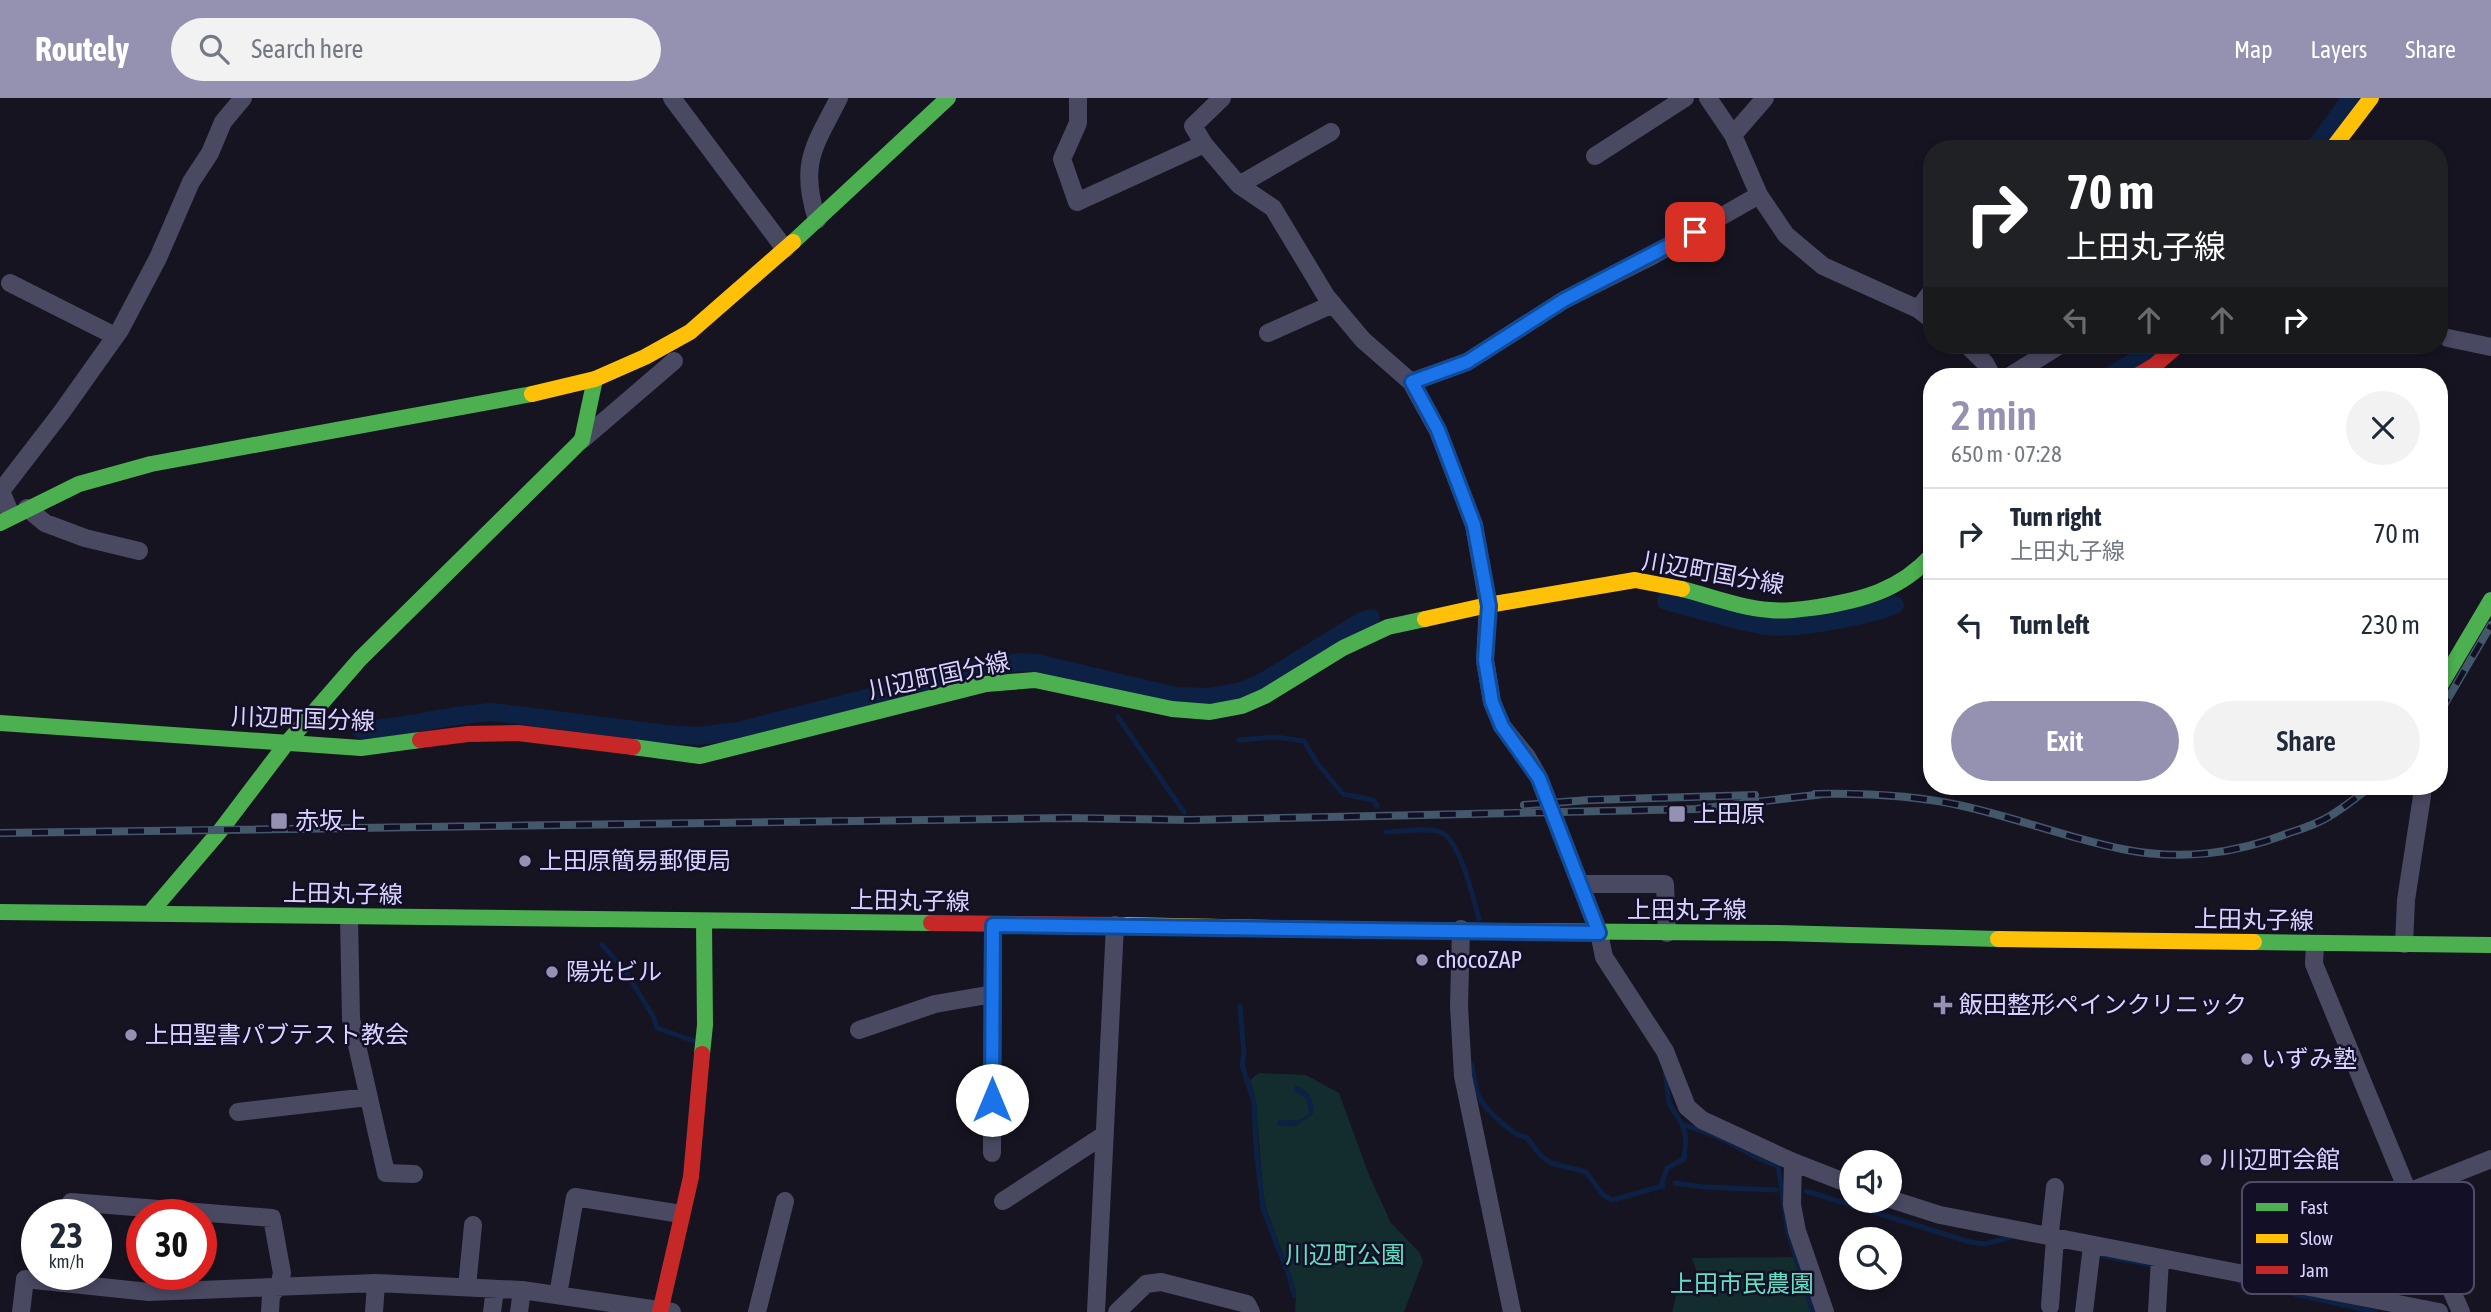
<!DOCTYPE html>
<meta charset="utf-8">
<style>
:root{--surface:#fff;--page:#f2f2f3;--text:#1f2937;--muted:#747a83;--line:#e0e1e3;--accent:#9591b1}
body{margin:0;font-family:"Asap Condensed","Noto Sans JP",sans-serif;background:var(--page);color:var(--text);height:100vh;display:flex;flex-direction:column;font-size:26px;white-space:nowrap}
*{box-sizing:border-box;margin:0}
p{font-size:23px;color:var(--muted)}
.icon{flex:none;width:38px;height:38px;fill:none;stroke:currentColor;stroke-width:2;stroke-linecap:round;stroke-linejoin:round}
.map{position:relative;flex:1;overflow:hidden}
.drawer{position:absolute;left:1923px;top:270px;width:525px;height:427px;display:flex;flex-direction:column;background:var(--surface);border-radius:28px;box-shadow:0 4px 10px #0003}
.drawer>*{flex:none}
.guide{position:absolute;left:1923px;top:42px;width:525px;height:214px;border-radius:28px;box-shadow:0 4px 10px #0003;background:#202124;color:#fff;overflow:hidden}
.buttons{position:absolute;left:1839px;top:1052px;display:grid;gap:14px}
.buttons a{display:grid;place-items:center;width:63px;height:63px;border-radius:50%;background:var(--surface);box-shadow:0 4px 10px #0003;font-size:35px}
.speed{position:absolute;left:21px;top:1101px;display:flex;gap:14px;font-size:35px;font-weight:700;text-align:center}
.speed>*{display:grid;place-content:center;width:91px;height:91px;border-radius:50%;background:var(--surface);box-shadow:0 4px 10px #0003;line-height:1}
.speed small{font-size:18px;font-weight:400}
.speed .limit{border:10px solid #d22;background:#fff;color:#111}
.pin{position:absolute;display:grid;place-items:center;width:60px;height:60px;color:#fff;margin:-30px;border-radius:14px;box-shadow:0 4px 10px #0006}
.me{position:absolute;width:77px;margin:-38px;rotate:0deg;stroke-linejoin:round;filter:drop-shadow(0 0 5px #0008)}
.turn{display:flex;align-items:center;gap:24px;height:147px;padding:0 28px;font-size:32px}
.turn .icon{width:91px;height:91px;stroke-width:2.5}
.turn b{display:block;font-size:49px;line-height:60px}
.lanes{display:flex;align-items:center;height:66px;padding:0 28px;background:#0003;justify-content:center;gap:35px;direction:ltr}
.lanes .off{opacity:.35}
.round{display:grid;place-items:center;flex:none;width:74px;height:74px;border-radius:37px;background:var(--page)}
.overview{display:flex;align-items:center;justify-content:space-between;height:119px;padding:0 28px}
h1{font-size:42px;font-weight:600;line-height:52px;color:var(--accent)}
.primary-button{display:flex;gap:14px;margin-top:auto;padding:14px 28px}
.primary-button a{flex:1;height:80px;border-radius:42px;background:var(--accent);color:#fff;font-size:28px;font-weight:600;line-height:80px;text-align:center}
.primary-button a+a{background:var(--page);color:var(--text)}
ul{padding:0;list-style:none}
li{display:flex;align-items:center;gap:21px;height:91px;padding:0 28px;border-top:2px solid var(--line)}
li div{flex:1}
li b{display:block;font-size:26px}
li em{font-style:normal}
header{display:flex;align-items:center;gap:42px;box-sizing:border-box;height:98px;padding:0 35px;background:var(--accent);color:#fff}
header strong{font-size:33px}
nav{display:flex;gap:38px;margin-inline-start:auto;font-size:24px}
.search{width:490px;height:63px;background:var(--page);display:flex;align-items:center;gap:18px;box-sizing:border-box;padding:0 24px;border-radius:38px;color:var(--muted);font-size:26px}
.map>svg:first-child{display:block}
.green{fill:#132c2d}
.water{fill:#0d2144}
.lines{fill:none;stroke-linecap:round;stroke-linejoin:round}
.stream{stroke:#0d2144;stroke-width:5}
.canal{stroke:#0d2144;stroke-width:18}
.street{stroke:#4a4962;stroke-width:18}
.fast{stroke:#4caf50;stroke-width:16}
.slow{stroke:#ffc107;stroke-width:16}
.jam{stroke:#c62828;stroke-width:16}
.rail-casing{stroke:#43596b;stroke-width:8}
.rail{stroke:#130f26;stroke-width:5;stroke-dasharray:16;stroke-linecap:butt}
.route-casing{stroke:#114b97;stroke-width:18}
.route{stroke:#1a73e8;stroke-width:12}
.poi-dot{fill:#9591b1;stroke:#130f26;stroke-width:2.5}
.labels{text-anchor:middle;stroke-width:5;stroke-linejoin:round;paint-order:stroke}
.street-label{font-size:24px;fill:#d9d4ff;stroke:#130f26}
.poi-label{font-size:24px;fill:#d9d4ff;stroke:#130f26;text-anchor:start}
.park-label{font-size:24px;fill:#5fe0c0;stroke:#130f26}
.key{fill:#130f26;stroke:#4e4a67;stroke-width:2}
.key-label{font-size:19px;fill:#d9d4ff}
</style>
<header>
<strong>Routely</strong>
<div class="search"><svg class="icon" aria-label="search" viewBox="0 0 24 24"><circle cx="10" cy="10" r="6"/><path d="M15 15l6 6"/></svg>Search here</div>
<nav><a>Map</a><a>Layers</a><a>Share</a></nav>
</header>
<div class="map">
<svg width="2491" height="1214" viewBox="0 0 2491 1214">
<rect width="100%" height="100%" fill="#161421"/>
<path class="green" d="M1259,975L1306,977L1339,995L1369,1077L1391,1125L1420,1155L1423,1164L1404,1214H1295L1296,1193L1266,1110L1263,1095L1256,1005L1250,982Z
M1793,1159L1811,1214H1672L1679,1187L1708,1195L1699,1182L1692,1160Z"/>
<path class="water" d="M1294,987C1308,991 1315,1002 1313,1016L1296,1028H1279L1277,1025L1279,1022C1291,1022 1301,1025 1309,1015L1306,1000L1294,993Z"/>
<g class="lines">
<path class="stream" d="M1118,619L1184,714
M1239,642L1275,639L1304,643L1317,665L1343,696L1373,702L1377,708
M1386,734C1400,734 1428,729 1440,734C1461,742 1473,801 1479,821
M602,847L624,871L653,918L657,930L694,943
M1240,908L1244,955L1242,967L1254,1005L1256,1049L1263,1111L1290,1180L1294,1197
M1472,967C1477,1000 1478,1004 1503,1026C1512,1033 1516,1037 1527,1040L1541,1058L1551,1065L1586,1074L1603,1097L1612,1102L1663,1088
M1665,973L1669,1005L1682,1026L1718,1039L1760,1061L1778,1068L1788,1134L1813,1214
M1675,1085L1704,1089L1776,1092
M1661,1088L1667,1070L1684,1061L1686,1040L1682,1026
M1806,1093L1970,1144L1984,1146L2011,1139
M2103,1158L2152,1167
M2240,1184L2375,1214"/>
<path class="canal" d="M2314,51L2351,0
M2109,278L2148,256L2158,247
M1666,503C1698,511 1734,523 1767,528C1794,532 1869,518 1895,507
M361,632C406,630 449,616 493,614L666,636L698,638L738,633L984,570L1020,564L1037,565L1175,598L1209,599L1241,593L1261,585L1360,524L1371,520"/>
<path class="street" d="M672,0L785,151
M1078,0V25L1062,61L1077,104L1204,46
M1222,0L1193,28L1204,46L1239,87L1273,110L1326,198L1363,242L1411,284L1438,333L1474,427L1488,507L1485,562L1492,604L1502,628L1527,659L1539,680L1599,835L1604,859L1665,953L1687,1009L1702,1022L1793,1064L1852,1087
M1708,0L1733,37L1759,97L1786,137L1823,168L1918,211L1932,222
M1733,37L1765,0
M1595,58L1685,0
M1239,87L1331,34
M817,122C799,65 814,49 839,0
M10,185L115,238
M1918,211L1932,193
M1268,235L1333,206
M2448,240L2491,249
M1967,247L1985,265L1992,278
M2010,278L2060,247
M1411,284L1467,264L1564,202L1652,158L1759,97
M582,342L674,263
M27,410L45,425L85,440L139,453
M11,417L1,393L61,315L120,232L158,160L191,84L210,55L223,24L243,0
M1581,786H1665L1667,835
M349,819L351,921L386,1075L414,1076
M1461,831L1459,908L1463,978L1512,1214
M2315,846L2314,866L2408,1094L2461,1214
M2404,846L2406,802L2422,698L2420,688
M859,932L935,906L993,896
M238,1014L368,999
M992,1055L993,827
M1793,1064L1792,1107L1797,1133L1825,1214
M2408,1094L2491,1061
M1890,1101L1940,1117L2439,1214
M1003,1103L1104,1037
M70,1116L71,1104L272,1120L282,1175L279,1188L271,1197L270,1214
M467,1189L473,1127
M558,1197L575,1099L681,1116
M2050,1208L2055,1140L2050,1134L2055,1089
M21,1214L25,1181L149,1194L376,1185L522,1192L672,1214
M374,1214L376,1185
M492,1214L495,1191
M519,1214L522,1192
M757,1214L785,1103
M1096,1214L1115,827
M1117,1214L1146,1186L1161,1184L1247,1206L1251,1214
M2084,1214L2092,1148
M2157,1214L2160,1161"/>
<path class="fast" d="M793,144L948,0
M0,425L79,386L151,366L532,296
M1682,491C1710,498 1741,510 1770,512C1786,514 1802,511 1818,509C1863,502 1900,492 1932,457
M2440,588L2491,502
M0,625L361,650L420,642
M633,649L700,658L986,586L1035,582L1172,611L1210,614L1242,608L1265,598L1343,550L1388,529L1425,521
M0,814L931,825
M150,815L220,733L286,646L360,561L582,342L595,281
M1375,832L1776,835L1998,841
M2254,844L2491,847
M702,956L705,927L704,823"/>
<path class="slow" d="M2332,51L2371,0
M532,296L595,281L645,259L690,234L793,144
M1425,521L1488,507L1635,482L1682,491
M1122,827L1375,832
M1998,841L2254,844"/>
<path class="jam" d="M2137,278L2154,268L2178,247
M420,642L468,636L518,635L633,649
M931,825L1122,827
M660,1214L691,1079L702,956"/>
<defs>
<path id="rail" d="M2440,614L2491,527
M1815,696C1865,695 1914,697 1963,708C2017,720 2068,740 2122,751C2181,763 2234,756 2289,735C2304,730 2320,725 2333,716C2346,708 2359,697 2372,688
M1524,707L1589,702L1755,697
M0,735L1066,720L1191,722L1696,711L1824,696"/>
</defs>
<use href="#rail" class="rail-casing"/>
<use href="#rail" class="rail"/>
</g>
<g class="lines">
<defs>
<path id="route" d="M992,1002L993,827L1599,835L1539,680L1502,628L1492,604L1485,562L1489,508L1474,427L1438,332L1412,284L1467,264L1564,202L1695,134"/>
</defs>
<use href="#route" class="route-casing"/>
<use href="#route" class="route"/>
</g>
<g class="poi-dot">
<rect x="1668" y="707" width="18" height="18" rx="3.5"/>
<rect x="270" y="714" width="18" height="18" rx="3.5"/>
<circle cx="525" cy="763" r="7"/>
<circle cx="1422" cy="862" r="7"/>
<circle cx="552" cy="874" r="7"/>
<path d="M1939.5 896.5h7v7h7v7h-7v7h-7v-7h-7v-7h7z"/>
<circle cx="131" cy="937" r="7"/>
<circle cx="2247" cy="961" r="7"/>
<circle cx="2206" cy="1062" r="7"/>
</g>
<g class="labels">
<g class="street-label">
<text transform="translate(1713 475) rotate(10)" y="8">川辺町国分線</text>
<text transform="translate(939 578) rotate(-12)" y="8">川辺町国分線</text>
<text transform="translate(303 621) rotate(2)" y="8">川辺町国分線</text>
<text transform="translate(343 796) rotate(1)" y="8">上田丸子線</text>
<text transform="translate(910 803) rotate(1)" y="8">上田丸子線</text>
<text x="1687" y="820">上田丸子線</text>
<text transform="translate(2254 822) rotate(1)" y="8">上田丸子線</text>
</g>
<g class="poi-label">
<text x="1693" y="724">上田原</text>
<text x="295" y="731">赤坂上</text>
<text x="539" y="771">上田原簡易郵便局</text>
<text x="1436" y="870">chocoZAP</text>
<text x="566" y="882">陽光ビル</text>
<text x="1959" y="915">飯田整形ペインクリニック</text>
<text x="145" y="945">上田聖書パブテスト教会</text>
<text x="2261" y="969">いずみ塾</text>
<text x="2220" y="1070">川辺町会館</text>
</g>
<g class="park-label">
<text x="1345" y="1165">川辺町公園</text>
<text x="1742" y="1194">上田市民農園</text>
</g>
</g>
<rect x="2242" y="1084" width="232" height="112" rx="10" class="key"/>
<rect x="2256" y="1105" width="32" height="8" fill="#4caf50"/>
<rect x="2256" y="1136" width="32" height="9" fill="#ffc107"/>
<rect x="2256" y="1168" width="32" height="8" fill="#c62828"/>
<g class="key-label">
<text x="2300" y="1116">Fast</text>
<text x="2300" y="1147">Slow</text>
<text x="2300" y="1179">Jam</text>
</g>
</svg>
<div class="buttons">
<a><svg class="icon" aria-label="sound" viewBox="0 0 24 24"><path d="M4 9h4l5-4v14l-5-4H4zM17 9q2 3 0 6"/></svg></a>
<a><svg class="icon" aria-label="search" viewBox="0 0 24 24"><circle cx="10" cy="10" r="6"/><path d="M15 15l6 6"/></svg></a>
</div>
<div class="speed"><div>23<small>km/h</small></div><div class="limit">30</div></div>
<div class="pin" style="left:1695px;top:134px;background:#d93025"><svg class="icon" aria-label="arrive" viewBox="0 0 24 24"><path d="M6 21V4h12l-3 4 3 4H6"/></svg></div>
<svg class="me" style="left:992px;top:1002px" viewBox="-20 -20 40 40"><circle r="19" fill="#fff"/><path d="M0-13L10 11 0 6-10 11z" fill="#1a73e8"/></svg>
<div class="guide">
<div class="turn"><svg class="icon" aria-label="right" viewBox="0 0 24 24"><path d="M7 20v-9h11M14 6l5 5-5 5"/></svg><div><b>70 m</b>上田丸子線</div></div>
<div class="lanes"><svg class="icon off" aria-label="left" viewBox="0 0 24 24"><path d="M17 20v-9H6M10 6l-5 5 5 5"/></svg><svg class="icon off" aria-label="ahead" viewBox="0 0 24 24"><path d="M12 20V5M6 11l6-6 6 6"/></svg><svg class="icon off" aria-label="ahead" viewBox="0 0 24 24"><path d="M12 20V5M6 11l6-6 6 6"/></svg><svg class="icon" aria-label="right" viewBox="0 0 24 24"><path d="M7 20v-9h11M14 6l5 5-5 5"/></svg></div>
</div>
<section class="drawer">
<div class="overview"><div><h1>2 min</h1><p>650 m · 07:28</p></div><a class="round"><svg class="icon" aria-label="close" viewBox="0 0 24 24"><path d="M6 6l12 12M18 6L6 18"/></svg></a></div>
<ul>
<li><svg class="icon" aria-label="right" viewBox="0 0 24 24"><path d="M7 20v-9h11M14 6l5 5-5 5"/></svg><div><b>Turn right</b><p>上田丸子線</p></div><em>70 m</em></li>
<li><svg class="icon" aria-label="left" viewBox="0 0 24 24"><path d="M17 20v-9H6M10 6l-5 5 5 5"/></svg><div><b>Turn left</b></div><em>230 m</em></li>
</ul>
<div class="primary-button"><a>Exit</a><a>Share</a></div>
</section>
</div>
